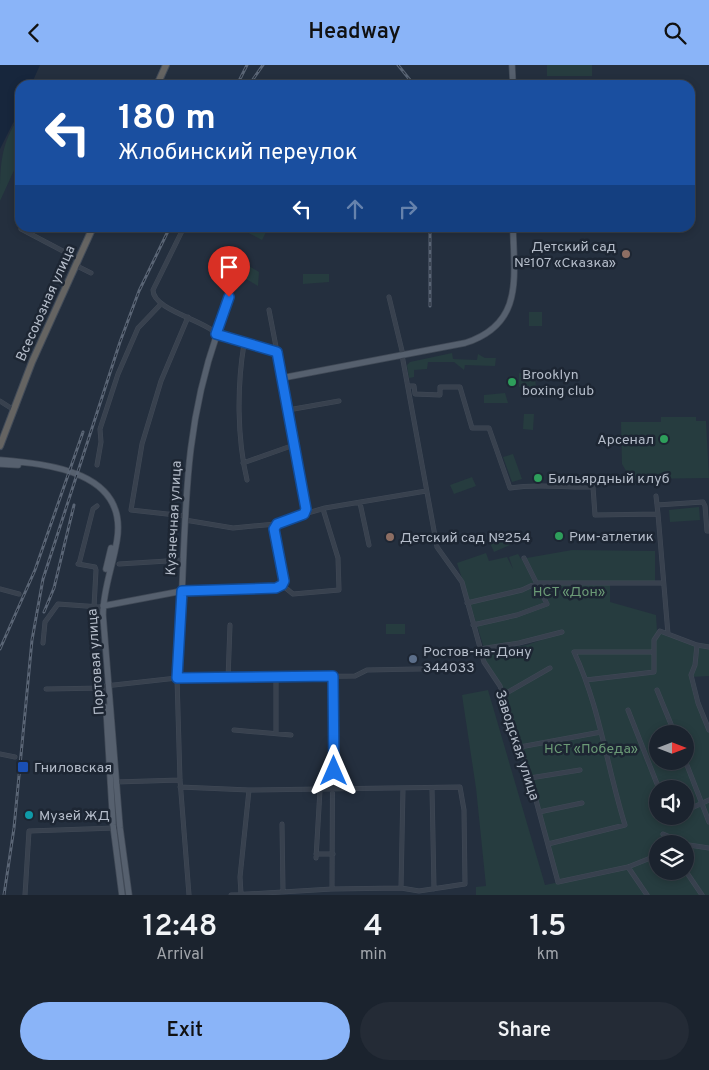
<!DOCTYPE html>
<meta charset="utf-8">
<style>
:root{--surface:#1b232e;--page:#242b36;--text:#f1f3f6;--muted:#a0a4aa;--line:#39404a;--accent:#8ab4f8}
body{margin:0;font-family:Overpass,sans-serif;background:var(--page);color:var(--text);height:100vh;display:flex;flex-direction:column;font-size:19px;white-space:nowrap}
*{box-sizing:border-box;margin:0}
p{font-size:16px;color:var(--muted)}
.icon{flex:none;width:28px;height:28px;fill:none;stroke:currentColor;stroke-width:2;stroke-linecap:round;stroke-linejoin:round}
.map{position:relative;height:830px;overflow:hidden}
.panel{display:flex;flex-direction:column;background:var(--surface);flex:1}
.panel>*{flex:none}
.banner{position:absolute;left:15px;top:15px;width:680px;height:152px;border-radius:15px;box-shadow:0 2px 8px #0003,0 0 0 1px var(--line);background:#1a4fa0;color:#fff;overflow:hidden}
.needle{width:32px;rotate:90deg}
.buttons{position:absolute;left:649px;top:660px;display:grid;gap:10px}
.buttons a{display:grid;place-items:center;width:45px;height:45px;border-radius:50%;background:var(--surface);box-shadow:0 2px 8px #0003,0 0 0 1px var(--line);font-size:25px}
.pin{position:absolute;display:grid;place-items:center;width:42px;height:42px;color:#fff;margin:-51px -21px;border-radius:50% 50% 50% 0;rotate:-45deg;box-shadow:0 0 5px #0007}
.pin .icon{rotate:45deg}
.me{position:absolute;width:55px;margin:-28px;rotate:0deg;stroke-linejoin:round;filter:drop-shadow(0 0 4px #0008)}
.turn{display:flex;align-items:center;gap:18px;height:105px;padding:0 20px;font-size:22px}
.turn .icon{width:65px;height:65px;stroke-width:2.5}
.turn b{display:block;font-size:35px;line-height:42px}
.lanes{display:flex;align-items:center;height:48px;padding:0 20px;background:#0003;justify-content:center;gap:25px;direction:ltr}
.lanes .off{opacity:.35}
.eta{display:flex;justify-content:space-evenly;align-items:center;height:85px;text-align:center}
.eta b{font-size:30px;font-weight:600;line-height:35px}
.button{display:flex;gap:10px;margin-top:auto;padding:10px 20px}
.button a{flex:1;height:58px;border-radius:30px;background:var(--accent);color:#111;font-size:20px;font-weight:600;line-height:58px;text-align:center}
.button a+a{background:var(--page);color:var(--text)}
header{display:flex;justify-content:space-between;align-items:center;height:65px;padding:0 20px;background:var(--accent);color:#111;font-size:22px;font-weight:600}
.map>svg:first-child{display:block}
.green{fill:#263c3f;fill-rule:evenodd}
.water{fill:#17263c}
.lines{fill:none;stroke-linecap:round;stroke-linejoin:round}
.minor-casing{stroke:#414a57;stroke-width:5}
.primary-casing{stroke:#414a57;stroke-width:7}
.trunk-casing{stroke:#434c59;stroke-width:8}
.minor{stroke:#38414e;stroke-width:4}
.primary{stroke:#56606e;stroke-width:5.5}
.trunk{stroke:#656462;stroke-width:6}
.rail-casing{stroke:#5a6575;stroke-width:3}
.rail{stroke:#1d2633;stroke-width:1;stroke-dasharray:4;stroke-linecap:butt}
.route-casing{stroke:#114b97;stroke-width:12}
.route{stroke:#1a73e8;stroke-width:9}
.education-dot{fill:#8d6e63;stroke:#1d2633;stroke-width:2}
.leisure-dot{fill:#2e9e5b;stroke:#1d2633;stroke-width:2}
.service-dot{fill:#5c6f8a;stroke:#1d2633;stroke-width:2}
.transit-dot{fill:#1a4fb4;stroke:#1d2633;stroke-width:2}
.culture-dot{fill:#0f9aa8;stroke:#1d2633;stroke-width:2}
.labels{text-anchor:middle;stroke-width:5;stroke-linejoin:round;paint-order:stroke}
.poi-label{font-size:14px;fill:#b4bcc9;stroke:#1d2633;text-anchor:start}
.street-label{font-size:14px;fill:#b4bcc9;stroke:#1d2633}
.park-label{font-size:14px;fill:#6b9a76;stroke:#1d2633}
</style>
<header><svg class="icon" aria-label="back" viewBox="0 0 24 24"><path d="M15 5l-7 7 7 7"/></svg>Headway<svg class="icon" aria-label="search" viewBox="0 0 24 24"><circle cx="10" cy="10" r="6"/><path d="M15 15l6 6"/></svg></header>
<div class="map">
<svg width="709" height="830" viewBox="0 0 709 830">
<rect width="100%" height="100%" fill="#242f3e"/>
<path class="green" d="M547,0H592V11H547Z
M20,51V92L0,136C0,101 0,79 20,51Z
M239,163H263L267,165L262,175Z
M247,200L259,207L258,221L241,211Z
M303,209H329V217L303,219Z
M529,247H542V261H529Z
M452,288L453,294L477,295L478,289L485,293H496L495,301L465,300L464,305L454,297H428L427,304L414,305V312L409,313L407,300L410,297Z
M519,308L530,310L535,308L536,326L519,322Z
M505,328L508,338H484V330Z
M524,349H534L533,365L523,364Z
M661,352H696V356H706L709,413L636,414L628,409L622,399L621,357H661Z
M513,389L522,414L512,417L503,392Z
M472,412L476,421L454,429L450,420Z
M699,442L700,455L670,457L669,445Z
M506,471L510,480L494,487L490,478Z
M572,485L655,486V517H610V537L656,550L657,566L697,578L709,579V611L690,612L695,633L709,666V781L658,779L657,789L628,802L560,816L503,624C496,611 486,601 482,587L527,580L561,568L484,583L457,498L486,488L489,496L507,492L513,504L509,492L518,489L521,494ZM658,669H685V696H658ZM658,724H685V751H658Z
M386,559H405V569H386Z
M488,625L545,820L628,803L657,791L658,806H685V782L709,784V830H476V822L486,821L476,723L462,630Z"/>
<path class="water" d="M0,0H40L31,20H20V51L13,58L0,84Z"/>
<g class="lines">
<defs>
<path id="minor" d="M184,162L153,225C153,245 204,255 217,269L229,232
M21,164L78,194
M75,200L91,208
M389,232L403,290
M269,245L277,287
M244,279C237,321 237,373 247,415
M402,290L437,482L462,517L484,597L500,621L530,713L558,817L628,802L658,790
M408,321H414L415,329L440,330V322H460L472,363H489L510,423C539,418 564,423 593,422L595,450L658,449L657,440L703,437L705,441L707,466H709
M0,336L14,345
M288,345L339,336
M243,398L294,380
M97,400L101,377L100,364L118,309L138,263L161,239
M656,431L657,440
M360,438L369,480
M304,449L325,443L426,426
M658,449L668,569
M185,451L131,445L142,379L161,316L188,252
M185,455L233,463L276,459
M78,499L95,502L96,505L94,542
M79,499L93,444L97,441
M119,499L183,495
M282,520L293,529L339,525L338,493L323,444
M0,524L19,529
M182,526L177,613L180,715L189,830
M467,538L522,525L537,518H662
M473,560L517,550L547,539L524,493
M43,578L45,557L58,539L100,542
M697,580L695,600L691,610L698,638L709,665
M480,584L519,578L562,567
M276,613V668
M228,614L230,560
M586,615L654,607V575L660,566L697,580L709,582
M105,621L177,613L355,611L367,605L469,603
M46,624L105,623
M657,625L675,669
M503,630L550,603
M628,645L659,724
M234,665L291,670
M520,682L601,667
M0,689L15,692
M685,695L709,757
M530,713L580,705
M116,717L180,715
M180,722L249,725L460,722L464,745L465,819L419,826L401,823L332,824L231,830
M432,723L434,824
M685,746L709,735
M539,747L582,738
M282,759L283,826
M663,769L689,780L709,783
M548,779L625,760C607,703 600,642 574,587H654
M316,789H333
M316,793L320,725
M628,802L647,830
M685,805L702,830
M401,823L403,723
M332,824L333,611
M241,829L240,812L249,725
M25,830L29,766L115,763"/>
<path id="primary" d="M512,0L513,20
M282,313L465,278C524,259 514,213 513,162
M0,395C50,399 128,407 117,475C113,501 103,524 103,550L120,763L129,830
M0,399L18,400
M106,504L111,483
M103,541L182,526L278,523L284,516L274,464L277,459L304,449L306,444L277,287L217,269C186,358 186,434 182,526
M106,642L113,760L122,830"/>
<path id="trunk" d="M157,20L166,0
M0,381L32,297L93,162"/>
</defs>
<use href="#minor" class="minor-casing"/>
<use href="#primary" class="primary-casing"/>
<use href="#trunk" class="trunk-casing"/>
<use href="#minor" class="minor"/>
<use href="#primary" class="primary"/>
<use href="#trunk" class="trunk"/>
<defs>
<path id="rail" d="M398,0L414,20
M237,20L247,0
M249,20L263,0
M430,241V162
M44,547L54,523L74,440
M0,584L35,505L83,367
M4,830L14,763L32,575L43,514L120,277L139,226L170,162"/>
</defs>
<use href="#rail" class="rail-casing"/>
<use href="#rail" class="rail"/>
</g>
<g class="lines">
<defs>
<path id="route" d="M229,232L216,269L277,287L306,444L304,449L277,459L274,464L284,516L282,520L276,523L182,526L177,613L333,611L334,706"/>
</defs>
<use href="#route" class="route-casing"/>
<use href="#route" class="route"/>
</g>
<g class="education-dot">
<circle cx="626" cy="189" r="5"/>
<circle cx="390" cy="472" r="5"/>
</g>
<g class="leisure-dot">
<circle cx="512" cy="317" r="5"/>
<circle cx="664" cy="374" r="5"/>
<circle cx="538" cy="413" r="5"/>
<circle cx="559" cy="471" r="5"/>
</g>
<circle class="service-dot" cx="413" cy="594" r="5"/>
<rect class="transit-dot" x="17" y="696" width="12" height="12" rx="2.5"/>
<circle class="culture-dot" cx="29" cy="750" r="5"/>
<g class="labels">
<g class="poi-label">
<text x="616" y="186" text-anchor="end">Детский сад<tspan x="616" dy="16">№107 «Сказка»</tspan></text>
<text x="522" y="314">Brooklyn<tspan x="522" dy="16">boxing club</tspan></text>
<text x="654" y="379" text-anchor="end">Арсенал</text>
<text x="548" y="418">Бильярдный клуб</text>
<text x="569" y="476">Рим-атлетик</text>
<text x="400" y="477">Детский сад №254</text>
<text x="423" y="591">Ростов-на-Дону<tspan x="423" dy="16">344033</tspan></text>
<text x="34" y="707">Гниловская</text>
<text x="39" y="755">Музей ЖД</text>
</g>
<g class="street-label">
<text transform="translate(45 238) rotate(-66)" y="5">Всесоюзная улица</text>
<text transform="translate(173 453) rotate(-87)" y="5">Кузнечная улица</text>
<text transform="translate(95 597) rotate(-94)" y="5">Портовая улица</text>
<text transform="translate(518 680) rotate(72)" y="5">Заводская улица</text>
</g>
<g class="park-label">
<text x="569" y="531">НСТ «Дон»</text>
<text x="591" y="688">НСТ «Победа»</text>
</g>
</g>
</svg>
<div class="buttons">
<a><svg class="needle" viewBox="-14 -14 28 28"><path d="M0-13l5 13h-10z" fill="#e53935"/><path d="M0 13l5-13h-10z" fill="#a0a4aa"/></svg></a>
<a><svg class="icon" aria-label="sound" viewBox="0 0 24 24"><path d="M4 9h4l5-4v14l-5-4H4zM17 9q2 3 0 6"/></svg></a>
<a><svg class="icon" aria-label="layers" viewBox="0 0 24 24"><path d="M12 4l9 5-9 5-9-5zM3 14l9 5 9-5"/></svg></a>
</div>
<div class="pin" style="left:229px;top:232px;background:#d93025"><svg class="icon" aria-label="arrive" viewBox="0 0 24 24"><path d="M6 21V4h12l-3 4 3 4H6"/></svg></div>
<svg class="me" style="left:334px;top:706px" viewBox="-20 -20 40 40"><path d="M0-17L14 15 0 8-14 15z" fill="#1a73e8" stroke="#fff" stroke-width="4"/></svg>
<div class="banner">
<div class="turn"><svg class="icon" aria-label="left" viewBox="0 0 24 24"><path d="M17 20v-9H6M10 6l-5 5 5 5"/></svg><div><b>180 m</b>Жлобинский переулок</div></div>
<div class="lanes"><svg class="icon" aria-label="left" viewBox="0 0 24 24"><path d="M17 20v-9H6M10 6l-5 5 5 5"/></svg><svg class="icon off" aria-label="ahead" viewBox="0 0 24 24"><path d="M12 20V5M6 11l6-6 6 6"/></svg><svg class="icon off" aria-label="right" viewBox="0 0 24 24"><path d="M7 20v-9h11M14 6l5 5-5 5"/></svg></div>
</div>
</div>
<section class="panel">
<div class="eta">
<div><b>12:48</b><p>Arrival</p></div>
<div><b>4</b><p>min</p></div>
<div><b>1.5</b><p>km</p></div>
</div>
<div class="button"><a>Exit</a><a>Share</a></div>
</section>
